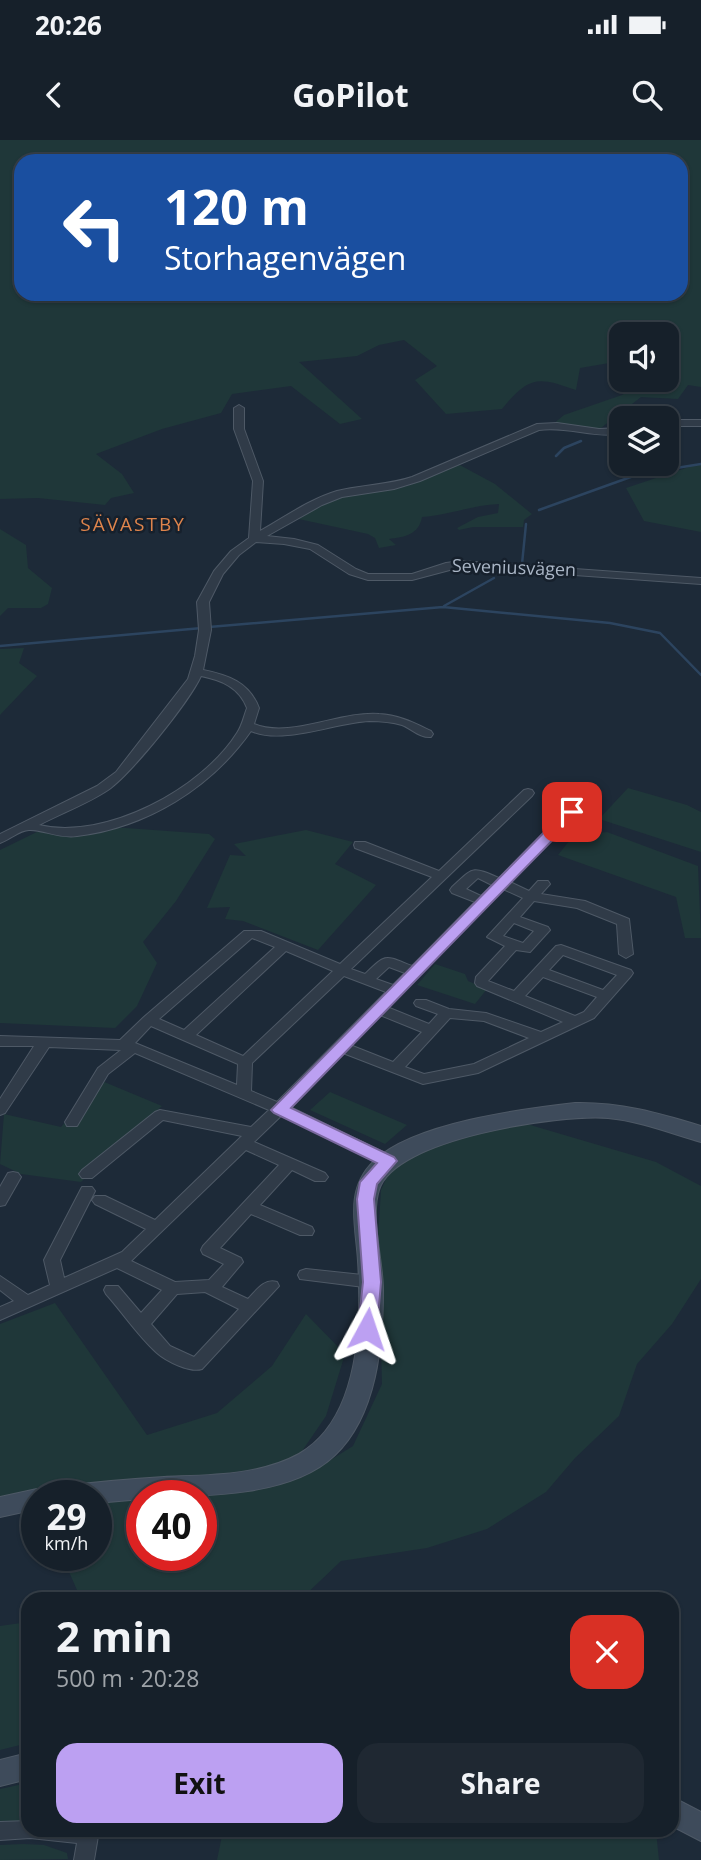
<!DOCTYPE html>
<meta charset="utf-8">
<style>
:root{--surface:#16202a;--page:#1f2832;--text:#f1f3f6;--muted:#9ea3a8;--line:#353e47;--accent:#bca0f2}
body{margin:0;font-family:"Open Sans",sans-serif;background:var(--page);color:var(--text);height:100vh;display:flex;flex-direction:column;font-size:26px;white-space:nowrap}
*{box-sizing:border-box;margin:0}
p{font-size:23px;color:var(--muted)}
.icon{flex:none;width:38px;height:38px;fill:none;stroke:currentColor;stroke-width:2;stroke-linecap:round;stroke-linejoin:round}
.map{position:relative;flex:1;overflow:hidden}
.side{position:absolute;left:21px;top:1452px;width:658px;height:245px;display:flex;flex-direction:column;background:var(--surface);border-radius:21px;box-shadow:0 2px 5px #0004,0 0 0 2px var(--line)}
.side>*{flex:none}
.guide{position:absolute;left:14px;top:14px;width:674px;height:147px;border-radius:21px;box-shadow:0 2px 5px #0004,0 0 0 2px var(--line);background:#1a4fa0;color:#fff;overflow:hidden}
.tools{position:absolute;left:609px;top:182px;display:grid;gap:14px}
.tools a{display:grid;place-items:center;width:70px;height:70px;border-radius:14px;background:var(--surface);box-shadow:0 2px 5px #0004,0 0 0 2px var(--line);font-size:35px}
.speed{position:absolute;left:21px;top:1340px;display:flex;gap:14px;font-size:35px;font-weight:700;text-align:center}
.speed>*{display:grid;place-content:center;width:91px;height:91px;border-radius:50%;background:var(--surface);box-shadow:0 2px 5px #0004,0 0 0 2px var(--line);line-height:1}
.speed small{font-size:18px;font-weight:400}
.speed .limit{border:10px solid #d22;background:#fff;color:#111}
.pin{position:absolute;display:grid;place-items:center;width:60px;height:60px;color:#fff;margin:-30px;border-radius:14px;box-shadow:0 4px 10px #0006}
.me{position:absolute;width:77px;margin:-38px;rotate:5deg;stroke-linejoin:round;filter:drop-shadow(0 0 5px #0008)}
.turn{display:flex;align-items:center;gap:24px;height:147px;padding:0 35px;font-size:32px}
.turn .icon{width:91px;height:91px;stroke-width:2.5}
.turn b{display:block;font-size:49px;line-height:60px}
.round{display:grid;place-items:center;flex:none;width:74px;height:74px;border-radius:21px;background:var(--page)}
.head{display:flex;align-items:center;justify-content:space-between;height:119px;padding:0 35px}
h1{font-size:42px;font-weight:700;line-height:52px}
.button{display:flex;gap:14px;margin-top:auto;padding:14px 35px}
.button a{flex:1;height:80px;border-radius:21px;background:var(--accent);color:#111;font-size:28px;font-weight:700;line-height:80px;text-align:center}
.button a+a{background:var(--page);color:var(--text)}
.status{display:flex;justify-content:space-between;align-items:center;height:49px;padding:0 35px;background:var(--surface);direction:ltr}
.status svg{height:19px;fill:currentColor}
header{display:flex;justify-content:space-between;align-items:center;height:91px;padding:0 35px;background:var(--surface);font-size:32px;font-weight:700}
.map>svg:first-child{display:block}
.green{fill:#1f3739;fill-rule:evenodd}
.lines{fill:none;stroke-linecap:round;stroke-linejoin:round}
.stream{stroke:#2c445f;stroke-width:2.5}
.street-casing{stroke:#4e5966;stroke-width:2}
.secondary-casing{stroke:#4e5966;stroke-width:2}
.street{fill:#303b48;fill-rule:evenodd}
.secondary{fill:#3e4b5b;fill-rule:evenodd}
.route{fill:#bca0f2;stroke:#7a689d;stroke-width:2}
.labels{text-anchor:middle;stroke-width:5;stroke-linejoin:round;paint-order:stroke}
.far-street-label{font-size:18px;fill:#aab6c6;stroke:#16202c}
.far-neighbourhood-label{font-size:19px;letter-spacing:2px;fill:#de844c;stroke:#16202c}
</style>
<div class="status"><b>20:26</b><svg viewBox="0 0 49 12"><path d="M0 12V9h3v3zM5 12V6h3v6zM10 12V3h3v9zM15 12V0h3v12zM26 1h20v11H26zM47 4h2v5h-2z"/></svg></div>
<header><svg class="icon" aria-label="back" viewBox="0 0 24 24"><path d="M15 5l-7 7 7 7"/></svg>GoPilot<svg class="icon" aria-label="search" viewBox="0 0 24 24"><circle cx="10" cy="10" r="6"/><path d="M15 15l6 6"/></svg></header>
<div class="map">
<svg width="701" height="1720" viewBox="0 0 701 1720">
<rect width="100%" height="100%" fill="#1d2a38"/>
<path class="green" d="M0,0H701V247L688,245L678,259L641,257L597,291L552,285L564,275L622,255L646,240H667V194H621V221L580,228L576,250C537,236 529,236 502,269L446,274L415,240L437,226L404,200L379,205L357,216L299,222L362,279L340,284L291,246L232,254L221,273L162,289L96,314L122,334L134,353L111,358L105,365L38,358L0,359ZM21,21H681V154H21Z
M456,323L495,344L532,374L524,380L523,387H473L459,390L457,388L478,377L498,373L499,364C473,365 449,375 422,377C419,395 404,397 389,399L396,405L379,408L375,398L368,394L294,378L331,359L358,352L407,346Z
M701,323V392L644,381L626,348Z
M0,389L26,405L28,428L52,448L48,464L41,468H8L0,476Z
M24,508L19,523L37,536L0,575V509Z
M628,648L687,665L701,672V712L599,679Z
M112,687L209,694L215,699L176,761L143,802L157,823L137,866L115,888L0,883V710L43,689Z
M306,690L353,702L335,724L376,745L318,810L243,781L225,779L230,767L207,768L230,715L246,716L234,704Z
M607,692L698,726L701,798H685L676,757L558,715L573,696Z
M435,824L465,834L468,841L487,849L475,864L417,845Z
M102,941L162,966L81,1042L21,1034L0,1024L4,974L61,987Z
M330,952L407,985L385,1004L310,970Z
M520,982L656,1022L701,1046V1139L672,1184L637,1224L619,1276L575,1318L546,1352L487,1389L427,1408L341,1421L301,1459H81L62,1416H96V1363L142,1358V1416H201V1356H161L241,1347L308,1334L353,1306L382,1244L378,1098L381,1050L396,1018Z
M55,1163L147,1295L217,1273L272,1226L306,1174L345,1214L326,1276L298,1317L263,1328L144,1346L32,1351L0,1361V1184Z
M28,1482V1603L0,1610V1486Z
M28,1643V1685L0,1684V1649Z
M223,1691H656L659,1720H217Z
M23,1704L44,1705L67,1713L68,1719L0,1720V1705Z"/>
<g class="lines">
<path class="stream" d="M556,316L564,308L581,301
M539,370L639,334L701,324
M522,424L526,384
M504,434L513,429
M444,466L494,438
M209,487L443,467L610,483L660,493L701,535
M0,506L202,488"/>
<defs>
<path id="street" d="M239,265L244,268V289L263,341L260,391C285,377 310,359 337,351C362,345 388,345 412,337L537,284L557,283L599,289L621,288V294C593,298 567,286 539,290L420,341L394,349L342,357L322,365L267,396L294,399L318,405L356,429L368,434H412L446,423L461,421L701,438V444L461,427L412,440H368L349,434L310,409L284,404L256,402L239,415L223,434L209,462L211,490L203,530C228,535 249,542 259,568L254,584C290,599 339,571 379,574C399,575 414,583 431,591L433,594L431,597C420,598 412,589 402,585C392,582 380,581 369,581C334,583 283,605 251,591C211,648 146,688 77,696C59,699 42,689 29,690C20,690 9,700 0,703V694L97,646L116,632L188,539L195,516L199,490L197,462L214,431L231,411L249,398L253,341L234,289V268ZM201,536C221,540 239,547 247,568C244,576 242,586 237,593C202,649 105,701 39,685C62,673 87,664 108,650C131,634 189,562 201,536Z
M667,280H701V286H667Z
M528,649L532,650L534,653L532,656L351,829L365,834C387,813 384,815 412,826L475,762L452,753L450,750L452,747C474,727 471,726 499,738L585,651H593L595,654L593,657L510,742L529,751L538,741H548L550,744L541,754L585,761L629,779L633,814L626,818L619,814L617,784L577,768L534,761L520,777L548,787L550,790L530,812L516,810L488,841L514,851L556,806L561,805L631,830L633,833L631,836L594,878L478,933L423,944L343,913L290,967L393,1017L396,1021L393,1025H383L282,975L254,1002L325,1033L328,1037L325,1041H315L292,1030L260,1065L312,1087L314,1091L312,1095H300L251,1074L220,1108L241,1118L243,1122L222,1147L248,1159C256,1151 264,1138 277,1142L279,1146L202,1229C190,1233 166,1221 157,1213C138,1196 123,1173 106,1154L104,1150L106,1146H118L141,1173L162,1150L117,1128L0,1180V1167L14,1161L0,1150V1136L28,1155L50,1145L44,1120L82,1047H92L95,1051L60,1120L64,1138L122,1112L146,1089L95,1064L92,1060L95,1056H105L155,1080L242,996L163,980L92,1038H82L79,1034L82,1030L155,972L160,970L251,987L269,970L135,913L108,934L77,986H67L65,982L98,928L121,910L49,907L5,973L0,975V959L34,906H0V896L120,900L144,877L244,791H261L340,824L432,737L355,708L354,705L355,702H365L439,731L524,650ZM478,738L492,745L481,756L466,749ZM503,749L523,758L487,797L505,806L476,837L475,843L477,846L563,882L541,892L486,873L449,869L426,860H416L414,863L416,866L438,874L429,884L387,867ZM514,783L534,791L523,803L503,796ZM252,798L275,807L184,890L159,879ZM286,811L333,831L243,916L196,895ZM563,815L617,835L603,850L549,830ZM389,827L405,833L393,845L376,839ZM344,836L386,852L277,962L251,951L252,923ZM543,837L597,857L584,872L575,876L525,856ZM380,875L422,892L393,922L350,905ZM450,878L484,881L529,898L474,924L424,934L405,927ZM151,886L238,924L237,945L135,903ZM246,1010L279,1025L203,1106L201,1110L203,1114L224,1124L209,1140L175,1142L131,1121ZM205,1152L239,1169L194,1217L170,1206L151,1184L177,1154Z
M13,1032L18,1033L21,1037L5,1065L0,1066V1047L8,1033Z
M306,1129L372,1136L378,1138L380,1142L378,1146L372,1148L300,1139L298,1135L300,1131Z
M28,1681V1690H99L94,1720H74L77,1703L30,1698L0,1700V1682Z"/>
<path id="secondary" d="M575,963C619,962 659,973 701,986V1002C670,993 640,981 608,978C561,974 394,998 379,1050C370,1078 383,1120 383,1150C383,1204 377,1275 335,1315C290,1358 200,1356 142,1356V1359L96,1363V1356H51L55,1349L64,1346C97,1342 131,1339 164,1337C208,1335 259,1336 299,1314C360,1279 362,1183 358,1121C356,1085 344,1050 374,1021C413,983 522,969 575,963Z
M37,1349L46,1352L49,1356H37V1369L0,1377V1357Z
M28,1613V1639L0,1646V1620Z
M672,1657L701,1672V1701L672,1686Z"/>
</defs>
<use href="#street" class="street-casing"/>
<use href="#secondary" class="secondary-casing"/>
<use href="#street" class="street"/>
<use href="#secondary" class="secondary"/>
</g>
<path class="route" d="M572,668L579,672L577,675L291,968L394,1017L397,1021L377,1044L374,1059L381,1142L377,1189L374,1193H361L358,1189L363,1142L357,1059L360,1042L377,1023L274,973L271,970L567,669Z"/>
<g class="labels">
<g class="far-street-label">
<text transform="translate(514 428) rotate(2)" y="6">Seveniusvägen</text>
</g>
<g class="far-neighbourhood-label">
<text x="133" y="391">SÄVASTBY</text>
</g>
</g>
</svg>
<div class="tools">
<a><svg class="icon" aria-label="sound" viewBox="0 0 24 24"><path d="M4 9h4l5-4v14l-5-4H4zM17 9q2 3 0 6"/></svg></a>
<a><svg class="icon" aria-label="layers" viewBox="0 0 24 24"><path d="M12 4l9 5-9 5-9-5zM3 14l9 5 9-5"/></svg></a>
</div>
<div class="speed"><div>29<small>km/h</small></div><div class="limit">40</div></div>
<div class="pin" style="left:572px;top:672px;background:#d93025"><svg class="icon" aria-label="arrive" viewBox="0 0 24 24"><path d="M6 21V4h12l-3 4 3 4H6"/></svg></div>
<svg class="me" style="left:367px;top:1189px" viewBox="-20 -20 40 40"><path d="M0-17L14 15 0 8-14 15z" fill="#bca0f2" stroke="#fff" stroke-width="4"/></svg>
<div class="guide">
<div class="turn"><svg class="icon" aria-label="left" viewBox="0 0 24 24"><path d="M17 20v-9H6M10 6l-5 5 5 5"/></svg><div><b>120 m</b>Storhagenvägen</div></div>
</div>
<section class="side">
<div class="head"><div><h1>2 min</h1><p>500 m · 20:28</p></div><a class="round" style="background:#d93025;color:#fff"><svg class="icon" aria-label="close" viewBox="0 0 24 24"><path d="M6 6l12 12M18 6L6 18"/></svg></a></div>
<div class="button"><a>Exit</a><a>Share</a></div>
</section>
</div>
